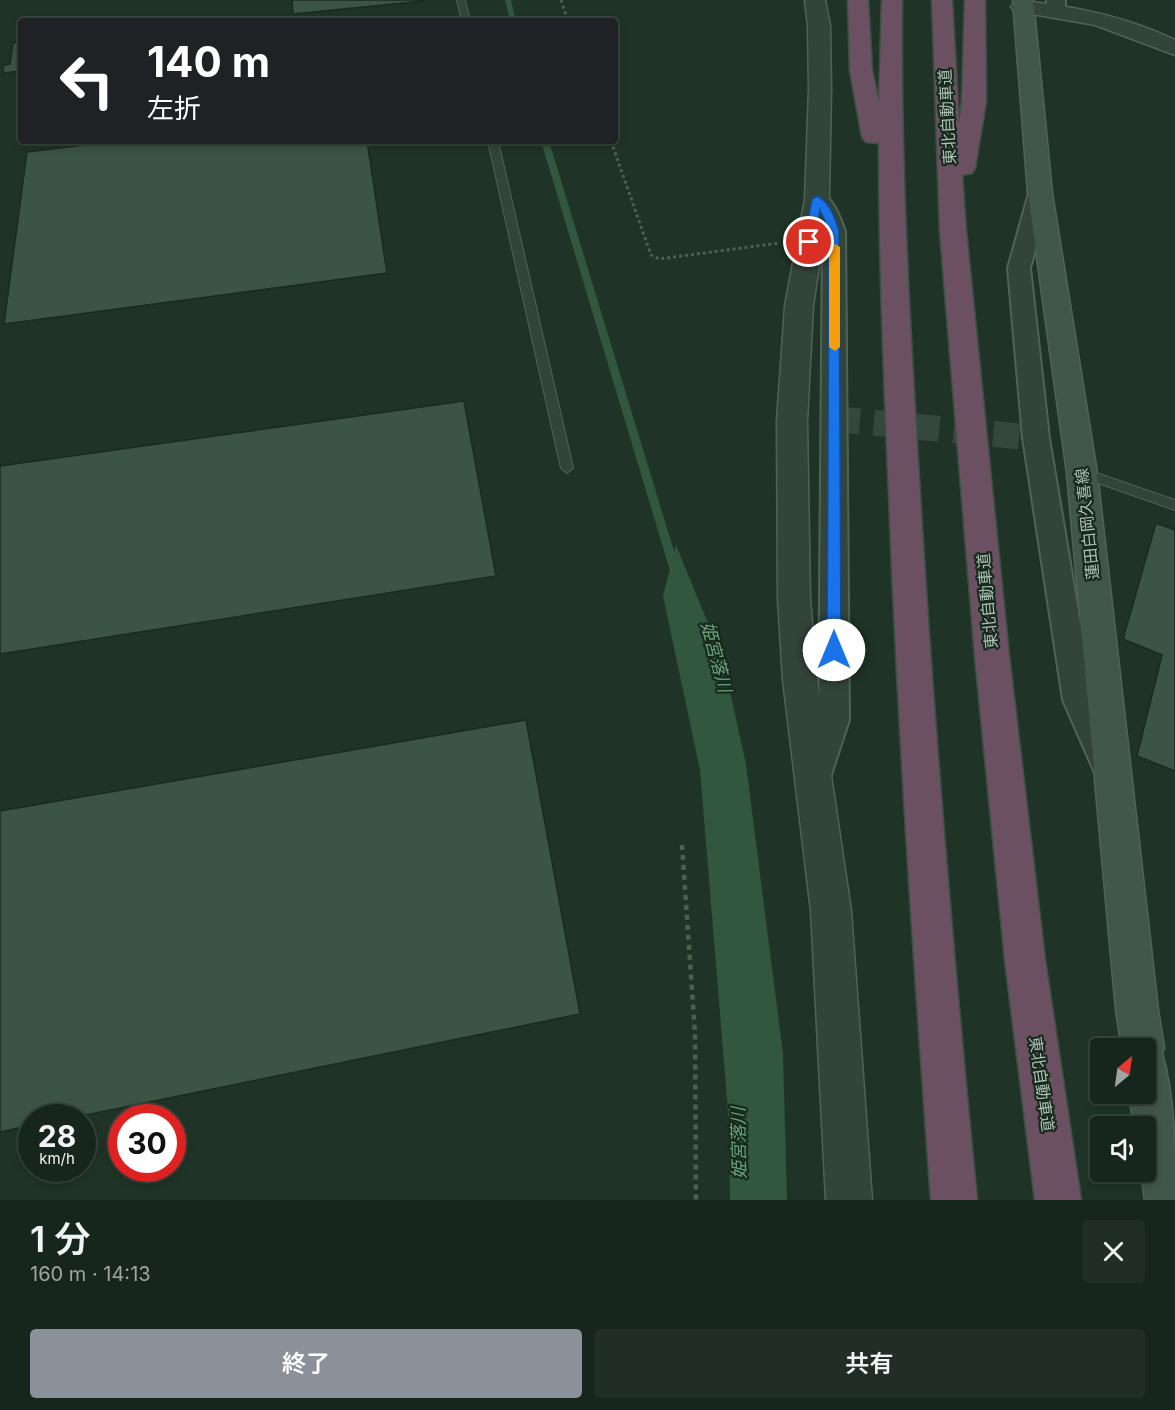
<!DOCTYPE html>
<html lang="ja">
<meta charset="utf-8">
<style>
:root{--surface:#17261c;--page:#202e25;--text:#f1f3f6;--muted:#9ea5a3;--line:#36433b;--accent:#8c9099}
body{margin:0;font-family:Inter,"Noto Sans JP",sans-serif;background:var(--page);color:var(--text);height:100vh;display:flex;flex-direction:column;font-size:22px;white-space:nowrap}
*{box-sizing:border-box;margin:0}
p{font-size:20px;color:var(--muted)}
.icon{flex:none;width:33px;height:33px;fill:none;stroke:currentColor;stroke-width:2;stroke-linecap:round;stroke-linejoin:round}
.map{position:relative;height:1200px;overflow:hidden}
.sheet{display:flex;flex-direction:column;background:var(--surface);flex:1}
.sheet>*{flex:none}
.hud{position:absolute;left:18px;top:18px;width:600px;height:126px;border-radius:6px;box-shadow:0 3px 9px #0003,0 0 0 2px var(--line);background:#202124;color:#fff;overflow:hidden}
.needle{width:39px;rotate:29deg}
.tools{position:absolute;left:1090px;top:1038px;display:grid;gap:12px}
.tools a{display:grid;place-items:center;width:66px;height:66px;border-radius:6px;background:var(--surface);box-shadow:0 3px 9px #0003,0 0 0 2px var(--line);font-size:30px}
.speed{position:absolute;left:18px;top:1104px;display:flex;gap:12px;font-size:30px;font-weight:700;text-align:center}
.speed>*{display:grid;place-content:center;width:78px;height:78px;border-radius:50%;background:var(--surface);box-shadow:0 3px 9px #0003,0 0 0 2px var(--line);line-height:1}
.speed small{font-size:15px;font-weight:400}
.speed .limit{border:9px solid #d22;background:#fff;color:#111}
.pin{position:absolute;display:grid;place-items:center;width:51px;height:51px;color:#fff;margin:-26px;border:3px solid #fff;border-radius:50%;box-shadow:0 2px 6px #0007}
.me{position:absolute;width:66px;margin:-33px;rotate:0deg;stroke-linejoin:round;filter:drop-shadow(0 0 4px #0008)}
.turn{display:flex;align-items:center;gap:21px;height:126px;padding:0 30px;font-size:27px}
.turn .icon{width:78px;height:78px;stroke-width:2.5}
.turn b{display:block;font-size:42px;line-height:51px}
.round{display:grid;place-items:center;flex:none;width:63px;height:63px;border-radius:6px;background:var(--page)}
.summary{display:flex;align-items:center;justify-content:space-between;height:102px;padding:0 30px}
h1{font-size:36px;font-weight:600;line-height:45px}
.button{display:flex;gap:12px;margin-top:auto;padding:12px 30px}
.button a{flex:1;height:69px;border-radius:6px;background:var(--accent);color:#fff;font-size:24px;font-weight:600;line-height:69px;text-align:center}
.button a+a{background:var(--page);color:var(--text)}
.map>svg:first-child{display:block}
.water{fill:#31573e}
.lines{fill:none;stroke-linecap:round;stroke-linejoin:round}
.stream{fill:#31573e;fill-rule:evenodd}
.building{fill:#3c5444;stroke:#1a2b20;stroke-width:1.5}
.minor-tunnel{stroke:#34483b;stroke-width:26;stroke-dasharray:26 14;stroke-linecap:butt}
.service-casing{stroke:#506357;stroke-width:2}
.minor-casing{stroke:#506357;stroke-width:4}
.tertiary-casing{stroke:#506357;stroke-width:3}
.secondary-casing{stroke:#506357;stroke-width:3}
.motorway-casing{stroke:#3d4f44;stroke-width:3}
.path-far1{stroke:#4f604e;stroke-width:3;stroke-dasharray:3 3;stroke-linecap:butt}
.path{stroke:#4f604e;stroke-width:4.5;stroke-dasharray:5 5;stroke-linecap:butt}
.service{fill:#334439;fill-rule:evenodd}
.minor{fill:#334439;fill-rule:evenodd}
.tertiary{fill:#334439;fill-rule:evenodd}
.secondary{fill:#415749;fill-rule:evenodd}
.motorway{fill:#6a5061;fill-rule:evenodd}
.route{fill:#1a73e8;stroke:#114b97;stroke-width:1.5}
.slow{fill:#f59e0b}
.labels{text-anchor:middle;stroke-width:4.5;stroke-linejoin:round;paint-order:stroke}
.street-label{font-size:16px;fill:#acc2b4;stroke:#18291e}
.water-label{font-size:18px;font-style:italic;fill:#66a079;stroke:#18291e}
</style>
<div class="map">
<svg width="1175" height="1200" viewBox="0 0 1175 1200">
<rect width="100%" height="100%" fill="#1f3326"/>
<path class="water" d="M676,545L723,660L746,764L783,1054L787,1200H730L729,1123L700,770L663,596Z"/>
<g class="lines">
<path class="stream" d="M505,0H511L516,21H510Z
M541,141H549L681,574L680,577H672L671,574Z"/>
</g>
<path class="building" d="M292,0H424V1L293,14Z
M21,42V71L3,73L4,65L10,64L13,43Z
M117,141H367L387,273L4,324L27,152Z
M464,401L496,576L0,654V466Z
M1156,523L1175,530V771L1137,756L1162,655L1123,639Z
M526,720L580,1014L71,1118H32V1125L0,1132V811Z"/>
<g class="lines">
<path class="minor-tunnel" d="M834,419L1036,438"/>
<defs>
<path id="service" d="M457,0H465L470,21H462Z
M488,141H498L573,468L567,473L561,468Z
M1082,468L1175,500V510L1078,476L1076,473L1078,470Z"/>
<path id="minor" d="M1047,0H1065V10L1062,14H1050L1047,10Z
M1040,186L1048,188L1051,193L1030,268L1049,438L1093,700L1122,763L1117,773L1106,777L1095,773L1063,700L1023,438L1008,268L1029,193L1032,188Z
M817,192C834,197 839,216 845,231L849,720L826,790L815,795L804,790L799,780L819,720L823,231L817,213L806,199L809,194Z"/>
<path id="tertiary" d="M805,0H825L830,26L831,89L829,199L813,306L807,421L810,599L817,680L851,911L872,1200H826L811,911L783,680L778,599L777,421L785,306L805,199L809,89L808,26Z
M1022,1C1075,6 1127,17 1175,40V55L1095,25L1015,11L1011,7L1015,3Z"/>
<path id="secondary" d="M1013,0H1033L1052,193L1097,473L1158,1010L1164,1048L1162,1053C1175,1098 1175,1152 1175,1200H1145L1141,1172H1146V1126H1134L1129,1094H1146V1048H1122L1116,1010L1067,473L1028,193Z"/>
<path id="motorway" d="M848,0H868L872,70L879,103L882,0H902C900,165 910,330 920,495C934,730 954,965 977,1200H931C914,965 898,730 889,494C884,377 879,260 879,143L866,142L862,137L850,70Z
M932,0H952L959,124L962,101L965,0H985L986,101L975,168L972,173L962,175L966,231L1009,656L1045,960L1081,1200H1035L1005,960L975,656L940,231Z"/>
</defs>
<use href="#service" class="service-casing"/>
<use href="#minor" class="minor-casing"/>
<use href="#tertiary" class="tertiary-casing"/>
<use href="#secondary" class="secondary-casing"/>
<use href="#motorway" class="motorway-casing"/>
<path class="path-far1" d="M561,0L568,21
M611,141L651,255L659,259L779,243"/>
<path class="path" d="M682,845L695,1034L696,1200"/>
<use href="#service" class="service"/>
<use href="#minor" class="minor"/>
<use href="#tertiary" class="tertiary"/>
<use href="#secondary" class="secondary"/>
<use href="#motorway" class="motorway"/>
</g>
<path class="route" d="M817,196C830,202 835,218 839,231L841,650L839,654H829L827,650L829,231L820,210L814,242L809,246L804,242L812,199Z"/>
<path class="slow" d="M835,244L840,247V347L835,351L829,347V247Z"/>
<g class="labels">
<g class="street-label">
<text transform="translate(947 117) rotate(-93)" y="6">東北自動車道</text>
<text transform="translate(1087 524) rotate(-96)" y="6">蓮田白岡久喜線</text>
<text transform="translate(987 601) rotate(-95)" y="6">東北自動車道</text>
<text transform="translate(1042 1084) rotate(82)" y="6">東北自動車道</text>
</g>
<g class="water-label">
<text transform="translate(716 657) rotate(75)" y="6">姫宮落川</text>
<text transform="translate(739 1143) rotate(-91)" y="6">姫宮落川</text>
</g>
</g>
</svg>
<div class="tools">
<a><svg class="needle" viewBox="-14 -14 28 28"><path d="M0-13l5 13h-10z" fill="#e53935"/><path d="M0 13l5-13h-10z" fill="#9ea5a3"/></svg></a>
<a><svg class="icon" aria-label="sound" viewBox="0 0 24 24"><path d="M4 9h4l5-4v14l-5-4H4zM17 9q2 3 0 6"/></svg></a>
</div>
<div class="speed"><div>28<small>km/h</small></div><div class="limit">30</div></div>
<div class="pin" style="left:809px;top:242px;background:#d93025"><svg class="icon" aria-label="arrive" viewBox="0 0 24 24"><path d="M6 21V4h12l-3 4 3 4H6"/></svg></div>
<svg class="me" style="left:834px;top:650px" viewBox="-20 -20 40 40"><circle r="19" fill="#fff"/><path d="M0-13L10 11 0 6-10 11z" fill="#1a73e8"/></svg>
<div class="hud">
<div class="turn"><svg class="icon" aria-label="left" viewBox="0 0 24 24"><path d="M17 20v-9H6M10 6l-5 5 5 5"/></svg><div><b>140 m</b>左折</div></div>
</div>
</div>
<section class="sheet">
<div class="summary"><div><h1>1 分</h1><p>160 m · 14:13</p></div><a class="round"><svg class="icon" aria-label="close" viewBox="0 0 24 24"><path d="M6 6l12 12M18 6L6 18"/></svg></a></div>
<div class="button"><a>終了</a><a>共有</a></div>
</section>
